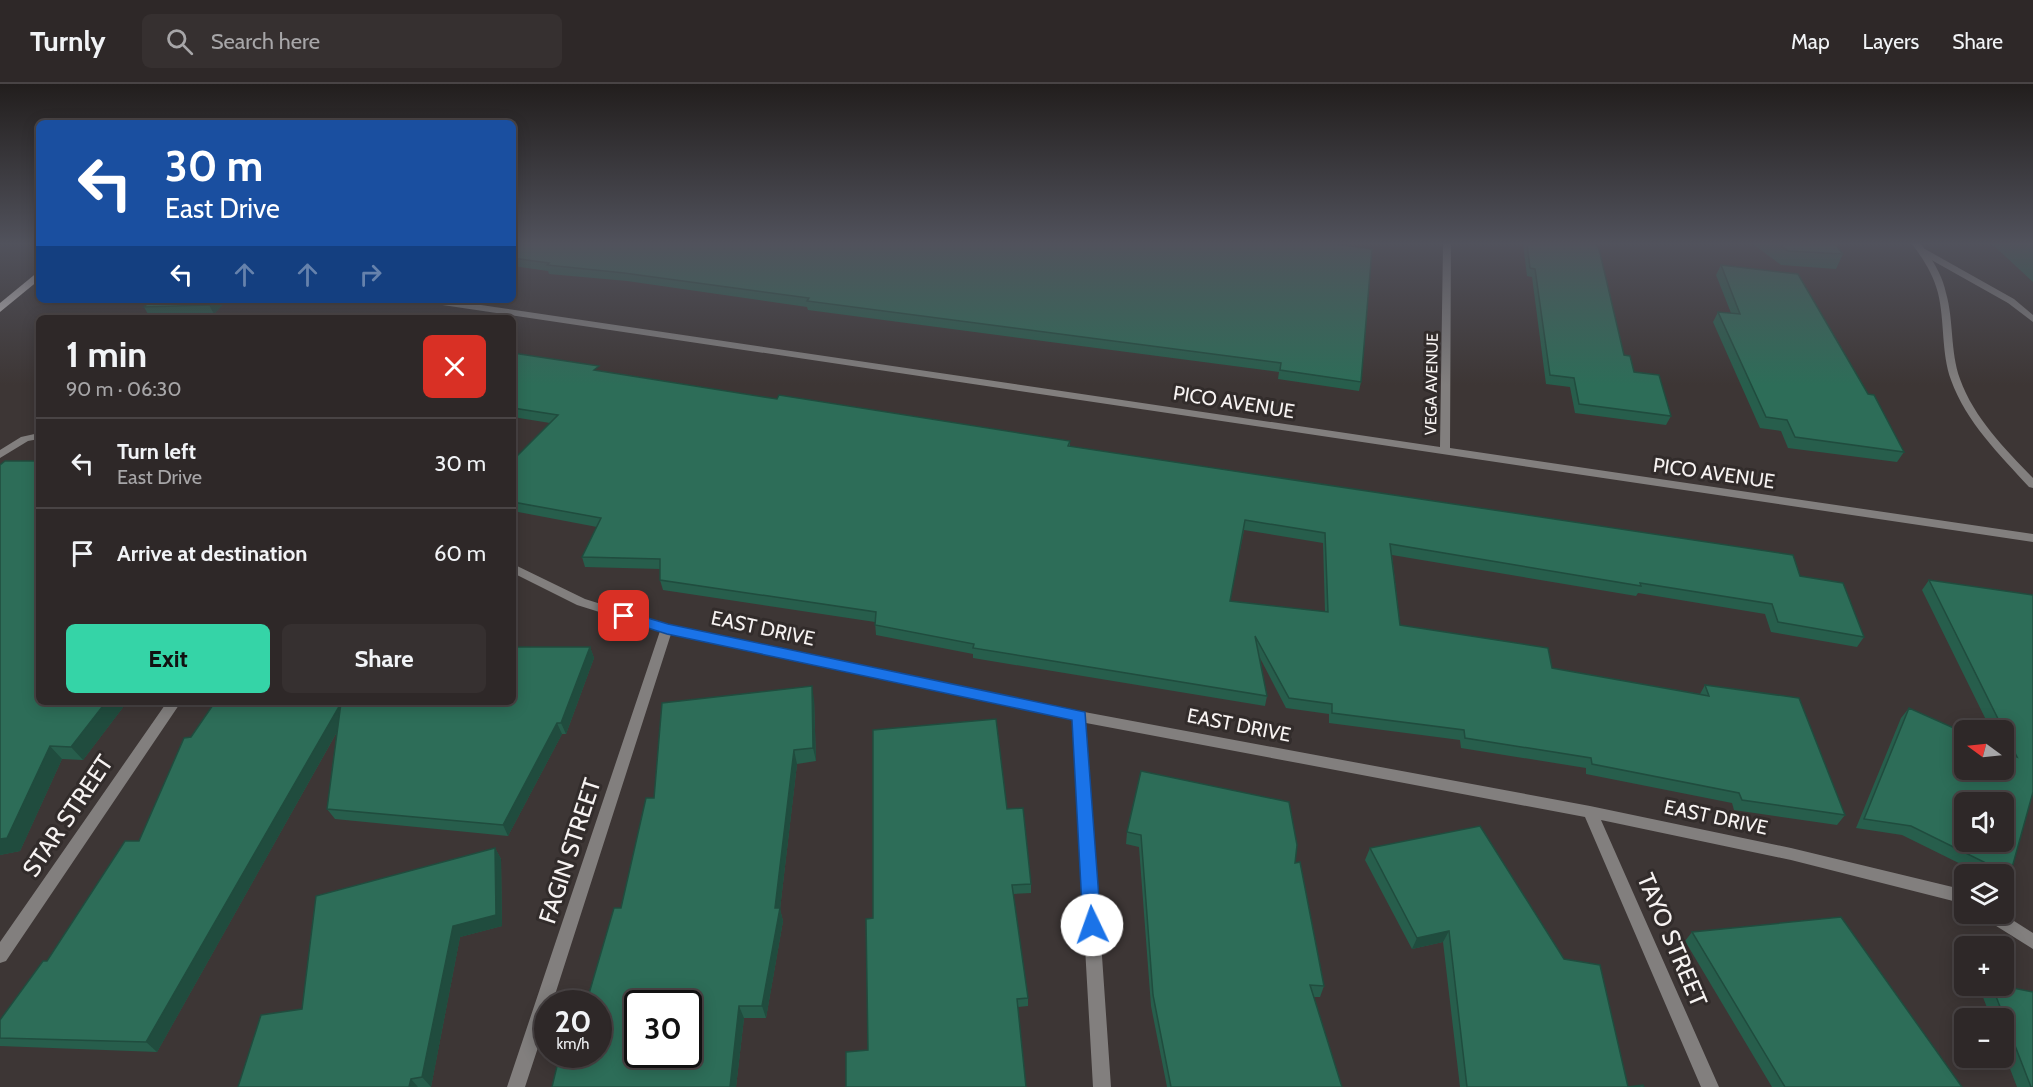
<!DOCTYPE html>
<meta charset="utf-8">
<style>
:root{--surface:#2e2828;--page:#363030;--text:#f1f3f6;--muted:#a7a6a8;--line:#494445;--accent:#35d4a7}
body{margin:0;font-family:Cabin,sans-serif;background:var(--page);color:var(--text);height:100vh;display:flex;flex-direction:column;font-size:22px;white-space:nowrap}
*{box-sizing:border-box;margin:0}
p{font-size:20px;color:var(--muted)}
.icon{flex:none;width:33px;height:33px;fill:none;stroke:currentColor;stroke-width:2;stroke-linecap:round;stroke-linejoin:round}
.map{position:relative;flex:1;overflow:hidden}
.drawer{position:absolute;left:36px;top:231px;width:480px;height:390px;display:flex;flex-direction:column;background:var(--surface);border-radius:9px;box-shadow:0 3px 15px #0003,0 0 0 2px var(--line)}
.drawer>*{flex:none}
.hud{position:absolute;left:36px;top:36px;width:480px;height:183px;border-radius:9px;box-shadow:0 3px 15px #0003,0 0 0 2px var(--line);background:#1a4fa0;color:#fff;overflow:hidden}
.needle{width:39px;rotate:285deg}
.controls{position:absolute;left:1954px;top:636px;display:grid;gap:12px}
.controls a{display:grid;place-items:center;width:60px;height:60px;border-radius:9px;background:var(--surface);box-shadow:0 3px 15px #0003,0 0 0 2px var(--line);font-size:30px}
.speed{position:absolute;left:534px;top:906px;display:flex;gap:12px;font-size:30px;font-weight:700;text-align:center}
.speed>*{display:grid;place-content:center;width:78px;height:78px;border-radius:50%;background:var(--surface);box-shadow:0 3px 15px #0003,0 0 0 2px var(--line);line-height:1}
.speed small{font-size:15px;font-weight:400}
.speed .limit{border:3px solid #111;border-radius:9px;background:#fff;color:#111}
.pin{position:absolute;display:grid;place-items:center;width:51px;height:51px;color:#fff;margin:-26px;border-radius:12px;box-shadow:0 3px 9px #0006}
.me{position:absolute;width:66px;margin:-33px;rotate:357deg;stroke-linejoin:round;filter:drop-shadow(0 0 4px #0008)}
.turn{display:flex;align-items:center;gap:21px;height:126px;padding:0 30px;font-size:27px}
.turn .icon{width:78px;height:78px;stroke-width:2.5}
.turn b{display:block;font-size:42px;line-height:51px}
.lanes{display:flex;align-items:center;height:57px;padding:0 30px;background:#0003;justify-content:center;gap:30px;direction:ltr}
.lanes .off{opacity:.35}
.round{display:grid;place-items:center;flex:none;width:63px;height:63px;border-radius:9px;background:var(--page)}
.summary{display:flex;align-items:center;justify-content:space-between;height:102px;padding:0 30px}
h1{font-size:36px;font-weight:800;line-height:45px}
.cta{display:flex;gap:12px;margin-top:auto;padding:12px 30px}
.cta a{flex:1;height:69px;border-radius:9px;background:var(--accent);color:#111;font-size:24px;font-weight:800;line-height:69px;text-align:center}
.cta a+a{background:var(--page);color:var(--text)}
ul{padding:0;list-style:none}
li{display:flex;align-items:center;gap:18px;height:90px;padding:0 30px;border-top:2px solid var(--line)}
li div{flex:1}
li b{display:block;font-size:22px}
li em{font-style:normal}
header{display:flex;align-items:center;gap:36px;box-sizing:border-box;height:84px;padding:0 30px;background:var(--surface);border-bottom:2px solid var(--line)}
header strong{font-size:28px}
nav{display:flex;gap:33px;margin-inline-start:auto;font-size:21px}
.search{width:420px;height:54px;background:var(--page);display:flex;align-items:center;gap:15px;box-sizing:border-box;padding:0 21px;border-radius:9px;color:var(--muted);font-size:22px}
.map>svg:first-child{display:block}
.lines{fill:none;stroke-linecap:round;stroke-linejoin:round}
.lane{fill:#827f7e;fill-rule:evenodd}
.street{fill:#827f7e;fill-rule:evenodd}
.primary{fill:#ccc6c4;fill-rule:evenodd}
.wall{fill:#275e4c;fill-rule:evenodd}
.shaded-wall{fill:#204c3e}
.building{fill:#2d6d58;stroke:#204c3e;stroke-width:1.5;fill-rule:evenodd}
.route{fill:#1a73e8;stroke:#114b97;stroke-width:1.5}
.labels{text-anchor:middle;stroke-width:6;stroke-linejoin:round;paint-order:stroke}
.far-street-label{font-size:16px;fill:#f7f3f2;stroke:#322c2b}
.street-label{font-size:20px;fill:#f7f3f2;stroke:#322c2b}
.near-street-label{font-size:24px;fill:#f7f3f2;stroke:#322c2b}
</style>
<header>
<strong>Turnly</strong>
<div class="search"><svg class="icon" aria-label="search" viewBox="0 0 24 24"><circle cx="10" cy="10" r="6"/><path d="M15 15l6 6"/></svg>Search here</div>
<nav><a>Map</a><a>Layers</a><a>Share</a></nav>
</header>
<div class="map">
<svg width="2033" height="1003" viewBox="0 0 2033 1003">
<rect width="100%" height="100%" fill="#3d3635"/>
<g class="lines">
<path class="lane" d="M1919,165H1925L2014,215L2033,231V238L2008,219L1919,169Z"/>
<path class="street" d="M1443,160H1451L1450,364L2033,450V458L429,219L425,216H447L1440,363Z
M1912,160H1921C1932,175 1942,190 1946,209C1954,237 1950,267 1960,295C1974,334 2005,365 2033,394V404L2029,403C2000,371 1966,338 1951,296C1941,268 1945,238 1938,209C1933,190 1924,176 1912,160Z
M39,349V355L28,357L0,374V366L21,353Z
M513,480L585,515L668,541L1079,627L1590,722L1791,764L1965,806V820L1791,776L1601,736L1719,1003H1701L1585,733L1086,639L1111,1003H1093L1072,636L671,550L552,920H548V933L525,1003H507L660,547L577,521L513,489Z
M167,618H181L6,877L0,879V858Z
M1983,830H2003L2033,849V865L1985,835Z"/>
<path class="primary" d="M39,187V196L0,228V219Z"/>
</g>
<path class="wall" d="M513,160H1336L1361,298L1359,307L1278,295L1279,288L808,226L807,223L627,197L549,190L548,187L513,182Z
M1523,160H1596L1624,271L1634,288L1671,332L1666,341L1575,329L1570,303L1546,300L1532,193L1527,192Z
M1753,160H1835L1843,170L1836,185L1781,181Z
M1992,160H2033V198Z
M1721,181L1868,310L1904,368L1897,378L1788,364L1781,347L1760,344L1713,238L1718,228L1731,229L1716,191Z
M227,216L214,230L149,232L144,223Z
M513,269L601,287L777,315L1070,357V362L1800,492L1864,553L1857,563L1771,548L1765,530L1638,509L1636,512L1392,471L1400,541L1552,584L1700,610L1705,601L1845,731L1837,741L1734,726L1732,719L1586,690V684L1461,664L1460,656L1329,639V630L1286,624L1260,574L1267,612L1265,622L973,574V570L876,551L875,538L663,506L660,496V485L585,483L582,473L597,443L513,427V376L550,339L513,333ZM1244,446L1323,459L1325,528L1230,517Z
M0,381L39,618H127L83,676L62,675L20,767L0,771Z
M1929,496L2033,511L2010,791L2004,796V790H1981L1902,751L1856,744L1901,634L1909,624L2004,686V646H1991L1922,506Z
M590,563L594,574L566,650H562L508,752L335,735L327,725L337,648L157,968L0,962V936L47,877L139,757L191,653Z
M814,615L816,677L797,680L780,825L783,837L766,934H744L736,1003H552L570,978L621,824L654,714Z
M1007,725L1031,800V809L1013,810L1028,914V922L1018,923L868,966L873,834Z
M1127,748L1295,779L1324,902L1320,913H1314L1342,1003H1167L1151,922L1139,763L1126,760Z
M495,764L501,775L502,842L460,853L431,1003H238L302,925Z
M1370,764L1628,1003H1644H1460L1443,858L1412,865L1365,776Z
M1692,848L1962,1003H1772L1685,857Z
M1988,902H2003L2033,1003H2017L2004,969V934H1991L1981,908Z"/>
<path class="shaded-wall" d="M214,216H227L214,230L209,221Z
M590,563L594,574L566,650L561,639Z
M812,602L814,615L816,677L813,664Z
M106,618H127L83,676L71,663Z
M341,619L347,630L157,968L146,958Z
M557,639L562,650L508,752L503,741Z
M50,662L62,675L20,767L0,771V755Z
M794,666L797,680L780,825L783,837L766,934L762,922Z
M495,764L501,775L502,842L460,853L431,1003L422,993L453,842Z
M1449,847L1443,858L1412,865L1417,854Z
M739,922L744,934L736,1003H730Z
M411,995L418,1003H409Z"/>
<path class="building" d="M513,160H1336L1372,165L1361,298L1280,286L1281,279L807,217L809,214L624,189L547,181L549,179L513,174Z
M1527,160H1596L1599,165L1624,271L1630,272L1634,288L1659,291L1671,332L1579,320L1574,294L1550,291L1535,185L1530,184Z
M1779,160H1835L1843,170L1788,167Z
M1721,181L1798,190L1868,310L1874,311L1904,368L1795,353L1787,336L1766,333L1718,228L1740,230Z
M151,216H214L209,221L144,223Z
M202,231L222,234H196Z
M513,269L599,282L594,286L777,315L779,311L1070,357L1068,362L1793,471L1800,492L1843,499L1864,553L1778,538L1772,520L1640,499L1641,502L1390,460L1400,541L1548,564L1552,584L1709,612L1705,601L1799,614L1845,731L1742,716L1739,709L1592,680L1591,674L1465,654L1464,646L1332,629V620L1289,614L1255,552L1267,612L973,564L974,560L875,541L876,528L660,496V475L582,473L601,434L513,418V376L558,331L513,324ZM1245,436L1325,449L1328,528L1230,517Z
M5,377H39V618H106L71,663L50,662L7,754L0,755V381Z
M1929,496L2033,511V708L2010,791L1911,742L1864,735L1909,624L1965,649V686H2004V667L2017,673ZM1965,718H2004V758H1965Z
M513,563H590L561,639H557L503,741L327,725L341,619L146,958L0,954V936L43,877H47L125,757H139L184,654L191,653L215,618H513Z
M812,602L813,664L794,666L775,824H780L762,922H739L730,1003H552L558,978H570L572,970H598V920H586L614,824H621L646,714H654L662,619ZM638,920H688V970H638Z
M996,635L1007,725L1023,724L1031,800L1012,801L1028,914L1017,915L1026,1003H846V968L868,966L866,835L873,834V646Z
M1141,687L1289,718L1297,761L1295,779L1300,778L1324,902L1310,901L1342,1003H1171L1153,911L1141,751L1127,748Z
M1480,742L1564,875L1600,881L1628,1003L1643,1001L1644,1003H1467L1449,847L1417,854L1370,764Z
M495,764L496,831L453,842L422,993L411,995L409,1003H238L261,931L302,925L316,812Z
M1841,833L1962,1003H1785L1692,848Z
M1992,902H2003L2033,908V1003H2031Z"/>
<linearGradient id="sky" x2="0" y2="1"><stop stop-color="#221e1d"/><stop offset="0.53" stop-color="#51525c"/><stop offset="1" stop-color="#51525c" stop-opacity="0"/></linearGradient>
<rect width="2033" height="301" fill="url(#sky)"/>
<path class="route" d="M624,527L668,540L1085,628L1101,841L1098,847L1092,849L1085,847L1083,841L1072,636L667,550L619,535V528Z"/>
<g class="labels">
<g class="far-street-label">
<text transform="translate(1431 300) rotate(-89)" y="6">VEGA AVENUE</text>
</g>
<g class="street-label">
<text transform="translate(1234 318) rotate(9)" y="7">PICO AVENUE</text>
<text transform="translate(1714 389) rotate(8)" y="7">PICO AVENUE</text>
<text transform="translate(763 544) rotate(12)" y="7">EAST DRIVE</text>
<text transform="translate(1239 641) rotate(11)" y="7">EAST DRIVE</text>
<text transform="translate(1716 733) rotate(12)" y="7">EAST DRIVE</text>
</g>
<g class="near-street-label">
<text transform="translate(68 732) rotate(-56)" y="8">STAR STREET</text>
<text transform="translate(570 767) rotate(-72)" y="8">FAGIN STREET</text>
<text transform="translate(1672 856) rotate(67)" y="8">TAYO STREET</text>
</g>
</g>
</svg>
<div class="controls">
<a><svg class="needle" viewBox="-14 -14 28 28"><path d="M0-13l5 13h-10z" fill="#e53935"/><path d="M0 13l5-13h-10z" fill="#a7a6a8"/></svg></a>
<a><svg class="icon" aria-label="sound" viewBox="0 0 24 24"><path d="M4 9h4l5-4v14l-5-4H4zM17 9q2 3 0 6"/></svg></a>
<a><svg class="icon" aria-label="layers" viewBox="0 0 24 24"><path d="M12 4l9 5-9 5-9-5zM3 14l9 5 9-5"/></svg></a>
<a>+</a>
<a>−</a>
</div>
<div class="speed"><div>20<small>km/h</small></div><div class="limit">30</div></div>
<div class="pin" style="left:624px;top:532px;background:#d93025"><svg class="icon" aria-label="arrive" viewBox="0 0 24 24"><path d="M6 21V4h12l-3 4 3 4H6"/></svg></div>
<svg class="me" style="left:1092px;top:841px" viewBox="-20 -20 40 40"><circle r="19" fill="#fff"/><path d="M0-13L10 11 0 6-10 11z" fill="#1a73e8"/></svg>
<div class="hud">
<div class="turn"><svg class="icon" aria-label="left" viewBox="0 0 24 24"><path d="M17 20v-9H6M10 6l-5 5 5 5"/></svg><div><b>30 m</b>East Drive</div></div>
<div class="lanes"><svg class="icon" aria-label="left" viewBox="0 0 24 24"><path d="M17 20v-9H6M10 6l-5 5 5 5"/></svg><svg class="icon off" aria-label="ahead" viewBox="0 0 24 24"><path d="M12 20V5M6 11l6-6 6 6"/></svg><svg class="icon off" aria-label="ahead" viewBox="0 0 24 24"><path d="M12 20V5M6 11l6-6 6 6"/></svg><svg class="icon off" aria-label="right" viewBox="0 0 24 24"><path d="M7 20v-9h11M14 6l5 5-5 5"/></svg></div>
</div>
<section class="drawer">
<div class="summary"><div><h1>1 min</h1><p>90 m · 06:30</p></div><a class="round" style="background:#d93025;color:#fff"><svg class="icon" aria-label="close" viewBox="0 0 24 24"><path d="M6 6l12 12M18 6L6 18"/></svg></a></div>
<ul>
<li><svg class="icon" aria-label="left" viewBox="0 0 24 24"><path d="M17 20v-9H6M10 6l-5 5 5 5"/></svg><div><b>Turn left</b><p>East Drive</p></div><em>30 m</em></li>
<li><svg class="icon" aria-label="arrive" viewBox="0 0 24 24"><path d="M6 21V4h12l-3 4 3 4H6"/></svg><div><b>Arrive at destination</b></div><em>60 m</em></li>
</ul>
<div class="cta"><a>Exit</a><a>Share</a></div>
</section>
</div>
